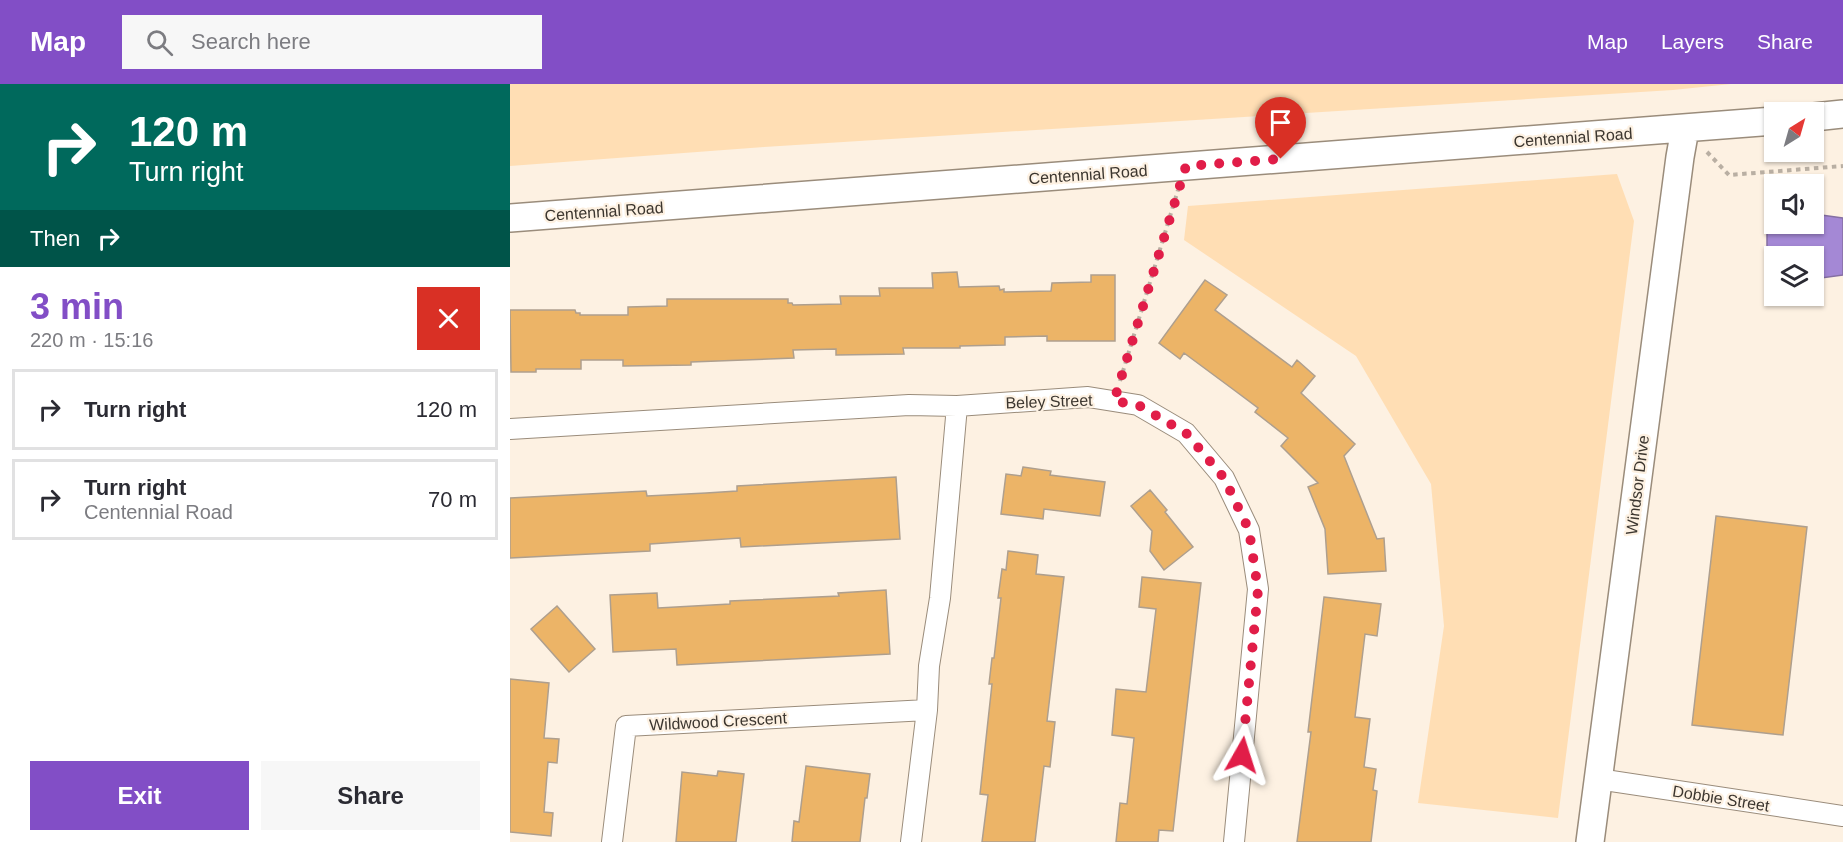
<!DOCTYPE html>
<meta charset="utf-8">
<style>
:root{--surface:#fff;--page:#f7f7f7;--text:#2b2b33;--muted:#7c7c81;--line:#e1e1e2;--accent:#824ec6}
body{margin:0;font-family:Arial,sans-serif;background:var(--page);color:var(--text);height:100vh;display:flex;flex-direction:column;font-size:22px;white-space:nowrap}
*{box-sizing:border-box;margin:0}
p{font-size:20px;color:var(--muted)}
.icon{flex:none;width:33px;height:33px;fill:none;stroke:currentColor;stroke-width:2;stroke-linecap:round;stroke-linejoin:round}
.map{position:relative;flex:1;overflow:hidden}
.panel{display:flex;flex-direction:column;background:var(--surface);width:510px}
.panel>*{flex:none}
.top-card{background:#00695c;color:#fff;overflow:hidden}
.needle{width:39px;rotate:37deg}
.controls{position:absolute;left:1254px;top:18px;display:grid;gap:12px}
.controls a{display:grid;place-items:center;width:60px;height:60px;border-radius:0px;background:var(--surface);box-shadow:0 2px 4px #0004;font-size:30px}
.pin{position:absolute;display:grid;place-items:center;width:51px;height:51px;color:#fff;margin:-62px -26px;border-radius:50% 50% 50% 0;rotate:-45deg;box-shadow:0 0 6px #0007}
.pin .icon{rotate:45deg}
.me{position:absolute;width:66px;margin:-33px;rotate:6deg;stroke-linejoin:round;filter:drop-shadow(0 0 4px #0008)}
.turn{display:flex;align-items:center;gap:21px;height:126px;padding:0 30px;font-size:27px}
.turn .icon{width:78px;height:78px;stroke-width:2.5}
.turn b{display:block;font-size:42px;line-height:51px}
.then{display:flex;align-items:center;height:57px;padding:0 30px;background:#0003;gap:12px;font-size:22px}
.round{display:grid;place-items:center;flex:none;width:63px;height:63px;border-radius:0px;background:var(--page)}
.headline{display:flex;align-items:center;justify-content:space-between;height:102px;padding:0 30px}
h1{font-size:36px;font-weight:600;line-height:45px;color:var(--accent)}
.button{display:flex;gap:12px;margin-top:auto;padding:12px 30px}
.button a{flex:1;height:69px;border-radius:0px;background:var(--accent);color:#fff;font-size:24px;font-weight:600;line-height:69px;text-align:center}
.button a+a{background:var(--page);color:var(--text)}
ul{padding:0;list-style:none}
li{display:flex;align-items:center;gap:18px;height:81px;margin:0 12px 9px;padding:0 18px;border:3px solid var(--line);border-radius:0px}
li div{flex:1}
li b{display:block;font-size:22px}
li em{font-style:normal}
header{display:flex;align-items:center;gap:36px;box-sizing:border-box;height:84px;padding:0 30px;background:var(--accent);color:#fff}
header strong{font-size:28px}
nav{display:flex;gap:33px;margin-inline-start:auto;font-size:21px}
.search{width:420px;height:54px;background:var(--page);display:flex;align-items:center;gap:15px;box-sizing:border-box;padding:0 21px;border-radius:0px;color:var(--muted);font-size:22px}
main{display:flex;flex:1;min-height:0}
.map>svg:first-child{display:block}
.green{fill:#ffdeb4}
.water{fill:#a488d5;stroke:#856fa3;stroke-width:1.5}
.building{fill:#ecb467;stroke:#ae9f8e;stroke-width:1.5}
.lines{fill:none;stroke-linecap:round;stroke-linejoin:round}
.street-casing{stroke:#9a8c7b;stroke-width:22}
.secondary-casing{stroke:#9a8c7b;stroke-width:30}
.path{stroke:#b9afa3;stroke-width:4;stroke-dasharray:4.5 4.5;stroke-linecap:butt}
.street{stroke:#fff;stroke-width:20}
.secondary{stroke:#fff;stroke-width:27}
.route{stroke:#e11d48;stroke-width:10;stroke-dasharray:0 18}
.labels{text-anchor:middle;stroke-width:4.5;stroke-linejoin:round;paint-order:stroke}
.street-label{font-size:16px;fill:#3c362f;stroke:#fdf1e2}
</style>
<header>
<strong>Map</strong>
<div class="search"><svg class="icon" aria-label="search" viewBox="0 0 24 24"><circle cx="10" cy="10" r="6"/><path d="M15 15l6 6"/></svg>Search here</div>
<nav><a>Map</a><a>Layers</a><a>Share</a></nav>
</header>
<main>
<section class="panel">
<div class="top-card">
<div class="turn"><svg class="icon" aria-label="right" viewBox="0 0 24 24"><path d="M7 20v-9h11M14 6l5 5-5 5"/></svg><div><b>120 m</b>Turn right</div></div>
<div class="then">Then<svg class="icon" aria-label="right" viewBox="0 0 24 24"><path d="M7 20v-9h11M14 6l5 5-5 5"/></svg></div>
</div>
<div class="headline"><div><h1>3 min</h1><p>220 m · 15:16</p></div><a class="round" style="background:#d93025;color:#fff"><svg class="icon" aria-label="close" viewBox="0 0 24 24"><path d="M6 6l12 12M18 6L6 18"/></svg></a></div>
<ul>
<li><svg class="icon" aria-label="right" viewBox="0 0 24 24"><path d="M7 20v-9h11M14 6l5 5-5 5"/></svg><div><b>Turn right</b></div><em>120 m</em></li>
<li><svg class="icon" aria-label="right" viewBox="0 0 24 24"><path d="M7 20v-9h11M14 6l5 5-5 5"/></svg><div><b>Turn right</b><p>Centennial Road</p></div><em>70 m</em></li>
</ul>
<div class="button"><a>Exit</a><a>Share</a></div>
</section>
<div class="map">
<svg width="1333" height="758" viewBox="0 0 1333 758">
<rect width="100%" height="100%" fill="#fdf1e2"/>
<path class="green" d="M0,0H1221L1163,6L254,63L0,82Z
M1107,90L1124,137L1048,734L908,719L934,542L921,400L846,272L674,156L678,122Z"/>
<path class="water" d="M1304,130L1333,134V191L1304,195V172H1264V194L1257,193V150L1269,140H1304Z"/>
<path class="building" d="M447,188L449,203L489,202L490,206L494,205V208L541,207L542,199L581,198V191H605V257H537V252L495,253V261L450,262V264H393L394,270L326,271V265L283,266L284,274L181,278V281L113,282V276H71V285H26V288H1L0,226H65L66,229H70V231H118V223L157,222V215H278V219H282L283,221L331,220L330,212H370L369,204H423L422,189Z
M695,196L717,211L705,226L782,283L787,276L805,292L791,309L845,360L834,372L867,455L874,454L876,487L818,490L815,445L798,403L808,399L771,362L778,354L745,328L748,324L724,306L674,269L670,275L649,259Z
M513,383L541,387L540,391L595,398L590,432L534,425L533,435L491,430L496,390L511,392Z
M386,393L390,455L231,463L230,454L140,460V467L0,474V414L136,407L137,412L196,409L227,407V402Z
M640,406L657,426L655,428L683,463L654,486L640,467L642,447L621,422Z
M1206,432L1297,443L1273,651L1182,641Z
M498,467L528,471L526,490L554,493L537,637L545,638L540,683L534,682L525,758H472L478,711L470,710L482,600H479L482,574H484L491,514H488L492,485L496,486Z
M632,493L691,499L663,747L649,746L648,758H606L610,719L617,720L624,654L602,651L606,605L636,608L646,525L629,523Z
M376,506L380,570L167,581L166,565L103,568L100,511L147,509L148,524L220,520V517L329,512L328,509Z
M814,513L871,520L867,552L855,550L845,633L860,635L854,683L866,685L863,706L867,707L861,758H787L801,648H798Z
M47,522L85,565L59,588L21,545Z
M0,595L39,599L34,654L49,655L47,679L38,678L34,728L43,729L41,752L0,748Z
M296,682L360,690L357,714H355L350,758H282L284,737L289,738Z
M208,687L234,690L226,758H166L172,688L207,692Z"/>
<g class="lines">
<defs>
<path id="street" d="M0,345L399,321L447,322L578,313L628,321L676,349L714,394L739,446L748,505L724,758
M1088,695L1333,732
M102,758L116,642L417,626
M401,758L417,626L419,582L430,514L447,322"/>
<path id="secondary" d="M1304,33L1333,30
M0,134L1264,37
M1080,758L1170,73L1175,45"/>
</defs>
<use href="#street" class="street-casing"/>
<use href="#secondary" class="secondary-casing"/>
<path class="path" d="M1197,68L1219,91L1333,82
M610,297L668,106"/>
<use href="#street" class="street"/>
<use href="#secondary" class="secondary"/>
</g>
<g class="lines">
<path class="route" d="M732,671L748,506L739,446L714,394L676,349L628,321L604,317L676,82L771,75"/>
</g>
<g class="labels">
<g class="street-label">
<text transform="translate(1063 53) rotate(-4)" y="6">Centennial Road</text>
<text transform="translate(578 90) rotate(-4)" y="6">Centennial Road</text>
<text transform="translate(94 127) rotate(-4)" y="6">Centennial Road</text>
<text transform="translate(539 317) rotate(-2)" y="6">Beley Street</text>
<text transform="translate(1127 401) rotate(-83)" y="6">Windsor Drive</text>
<text transform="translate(208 637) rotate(-3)" y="6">Wildwood Crescent</text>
<text transform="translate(1211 714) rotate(9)" y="6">Dobbie Street</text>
</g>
</g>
</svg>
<div class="controls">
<a><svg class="needle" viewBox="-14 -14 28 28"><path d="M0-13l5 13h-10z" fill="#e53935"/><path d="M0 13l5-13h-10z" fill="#7c7c81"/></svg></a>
<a><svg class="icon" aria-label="sound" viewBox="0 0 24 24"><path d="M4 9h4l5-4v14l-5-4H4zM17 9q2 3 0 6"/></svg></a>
<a><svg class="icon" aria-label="layers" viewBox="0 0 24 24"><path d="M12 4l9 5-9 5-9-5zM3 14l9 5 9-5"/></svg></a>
</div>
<div class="pin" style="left:771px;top:75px;background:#d93025"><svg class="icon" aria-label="arrive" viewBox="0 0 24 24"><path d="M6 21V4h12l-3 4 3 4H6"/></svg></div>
<svg class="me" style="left:732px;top:671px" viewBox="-20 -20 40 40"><path d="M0-17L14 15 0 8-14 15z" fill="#e11d48" stroke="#fff" stroke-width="4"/></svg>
</div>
</main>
